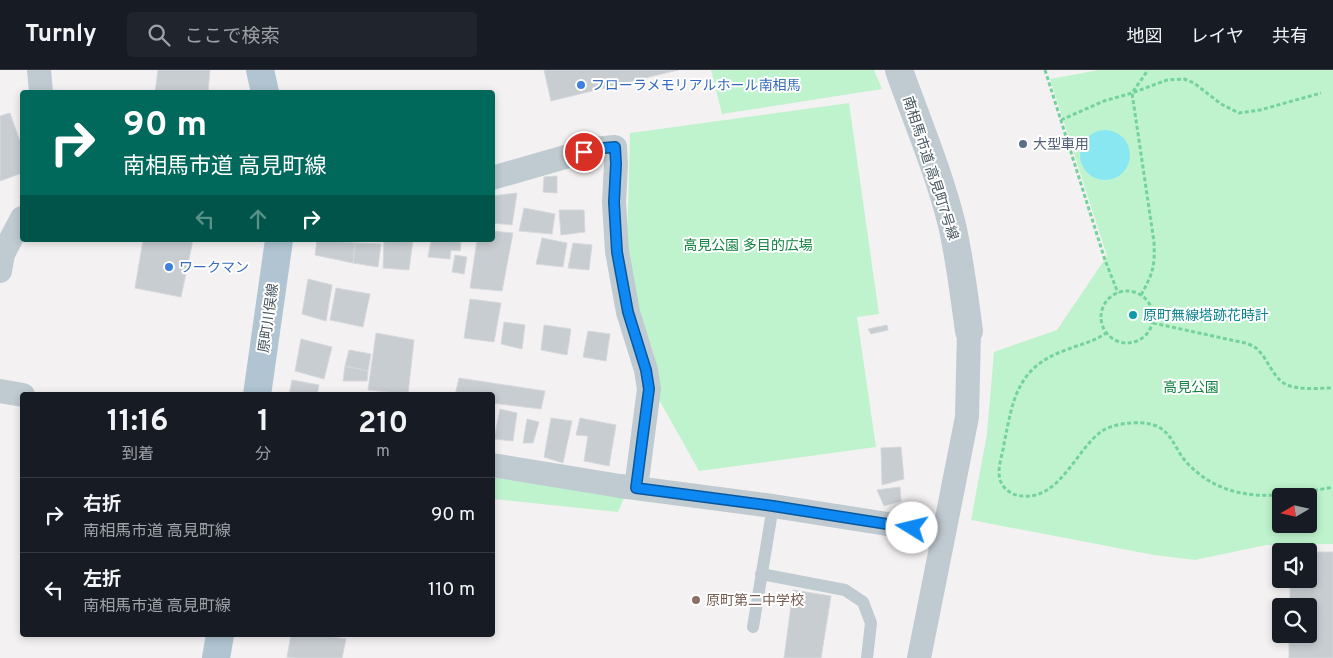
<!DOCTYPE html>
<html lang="ja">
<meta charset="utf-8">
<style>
:root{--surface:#171b24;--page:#20242c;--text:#f1f3f6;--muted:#9ea1a6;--line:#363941}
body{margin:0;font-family:Overpass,"Noto Sans JP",sans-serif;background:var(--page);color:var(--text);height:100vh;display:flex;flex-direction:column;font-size:19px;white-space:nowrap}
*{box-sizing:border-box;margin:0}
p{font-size:16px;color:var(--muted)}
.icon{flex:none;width:28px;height:28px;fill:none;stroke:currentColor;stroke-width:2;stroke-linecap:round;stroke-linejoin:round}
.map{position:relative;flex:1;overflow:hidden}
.panel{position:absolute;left:20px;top:322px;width:475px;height:245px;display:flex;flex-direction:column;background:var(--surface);border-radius:5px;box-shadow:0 2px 8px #0003}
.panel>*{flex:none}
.banner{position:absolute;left:20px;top:20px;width:475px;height:152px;border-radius:5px;box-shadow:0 2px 8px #0003;background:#00695c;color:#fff;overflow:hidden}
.needle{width:32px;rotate:261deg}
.fabs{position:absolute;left:1272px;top:418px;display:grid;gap:10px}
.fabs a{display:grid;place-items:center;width:45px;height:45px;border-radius:5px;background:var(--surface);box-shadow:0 2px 8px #0003;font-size:25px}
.pin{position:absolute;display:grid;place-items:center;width:42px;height:42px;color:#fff;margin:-21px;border:2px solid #fff;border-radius:50%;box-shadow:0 1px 5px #0007}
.me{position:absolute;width:55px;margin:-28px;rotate:279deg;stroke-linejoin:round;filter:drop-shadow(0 0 4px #0008)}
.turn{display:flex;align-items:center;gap:18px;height:105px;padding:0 20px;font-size:22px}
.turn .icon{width:65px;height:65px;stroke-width:2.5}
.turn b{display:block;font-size:35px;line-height:42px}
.lanes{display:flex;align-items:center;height:48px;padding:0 20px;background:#0003;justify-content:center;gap:25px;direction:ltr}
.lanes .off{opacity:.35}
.eta{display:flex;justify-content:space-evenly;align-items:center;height:85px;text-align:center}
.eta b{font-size:30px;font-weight:700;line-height:35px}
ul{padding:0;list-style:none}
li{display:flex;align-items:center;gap:15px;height:75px;padding:0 20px;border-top:1px solid var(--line)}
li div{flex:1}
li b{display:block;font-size:19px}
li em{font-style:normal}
header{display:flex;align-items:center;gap:30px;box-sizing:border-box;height:70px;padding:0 25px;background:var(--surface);border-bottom:1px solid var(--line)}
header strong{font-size:24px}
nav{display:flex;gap:28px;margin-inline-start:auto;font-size:18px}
.search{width:350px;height:45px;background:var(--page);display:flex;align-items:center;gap:12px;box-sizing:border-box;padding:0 18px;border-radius:5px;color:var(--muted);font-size:19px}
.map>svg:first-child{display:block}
.green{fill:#bef3cd;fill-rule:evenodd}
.water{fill:#89e7f2}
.building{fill:#c8cdd1;stroke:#d5d8dd}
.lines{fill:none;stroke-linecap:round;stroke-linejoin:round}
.path{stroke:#74d39b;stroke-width:3;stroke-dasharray:4 2.5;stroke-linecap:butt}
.service{stroke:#bfcad1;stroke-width:12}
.minor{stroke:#bfcad1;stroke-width:24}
.tertiary{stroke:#bfcad1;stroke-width:28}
.primary{stroke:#b0c4d1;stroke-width:28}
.route-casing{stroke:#09589d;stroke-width:12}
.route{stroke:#0e88f2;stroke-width:9}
.shop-dot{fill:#3f7fe0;stroke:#fff;stroke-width:2}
.service-dot{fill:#5c6f8a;stroke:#fff;stroke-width:2}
.culture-dot{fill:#0f9aa8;stroke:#fff;stroke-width:2}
.education-dot{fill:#8d6e63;stroke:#fff;stroke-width:2}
.labels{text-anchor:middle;stroke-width:4;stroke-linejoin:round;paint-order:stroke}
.shop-label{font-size:14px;fill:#366cbe;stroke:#fff;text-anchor:start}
.service-label{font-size:14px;fill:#4e5e75;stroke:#fff;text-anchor:start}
.street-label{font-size:14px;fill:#485760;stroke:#fff}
.park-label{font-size:14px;fill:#11833f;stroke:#fff}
.culture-label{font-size:14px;fill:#0d838f;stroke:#fff;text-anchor:start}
.education-label{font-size:14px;fill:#785e54;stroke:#fff;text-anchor:start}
</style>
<header>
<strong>Turnly</strong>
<div class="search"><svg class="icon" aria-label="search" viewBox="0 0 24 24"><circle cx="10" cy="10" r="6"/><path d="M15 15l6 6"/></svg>ここで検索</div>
<nav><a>地図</a><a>レイヤ</a><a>共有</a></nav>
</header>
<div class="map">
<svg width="1333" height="588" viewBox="0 0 1333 588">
<rect width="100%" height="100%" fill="#f4f1f2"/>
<path class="green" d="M711,0H874L882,19L722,44Z
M1099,0H1333V474L1266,475L1195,490L1154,485L971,450L987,364L994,282L1057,260L1107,186L1050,9ZM1281,426H1309V454H1281Z
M849,33L879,244L857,247L876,377L699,401L657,326L658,306L653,281L635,229L627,177L630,63Z
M493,406L625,426L618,442L493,429Z"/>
<path class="water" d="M1080 85a25 25 0 1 1 50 0a25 25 0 1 1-50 0Z"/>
<path class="building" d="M158,0H210L208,22H155Z
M544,0H678L551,31Z
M10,43L22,77V103L0,111V46Z
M557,106V123L543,122L544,107Z
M517,123L512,155L492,153V126Z
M524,138L555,144L552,164L519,161Z
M559,140H584L585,162L561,165Z
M492,161L513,163L502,221L470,218L477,170H492Z
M542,168L567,173L563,197L536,194Z
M143,170H193L181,227L135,218Z
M317,170L355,173L353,193L315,185Z
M384,170H413L409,200L383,198Z
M431,170H461L460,181L451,180L450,189L428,187Z
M355,173L381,174L378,197L353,193Z
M573,173L592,175L589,200L568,198Z
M455,185L467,187L464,204L452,202Z
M308,209L332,215L326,251L302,244Z
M336,218L370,224L363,257L330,250Z
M470,229L501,233L494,272L464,268Z
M504,252L525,255L522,279L501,274Z
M544,255L571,259L567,285L541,280Z
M887,255L888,260L871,264L868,259Z
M588,261L610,264L606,291L583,287Z
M376,263L414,270L408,324L368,320Z
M301,269L332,277L324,309L295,301Z
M349,280L371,284L368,301L345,296Z
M345,296L368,301L367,311H343Z
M459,308L545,321L541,339L492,333V325H455Z
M292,310L319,315L317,325H289Z
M500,339L517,343L513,371L494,369Z
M551,348L572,351L563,393L544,387Z
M580,348L616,355L609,396L584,391L588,366L576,365Z
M527,349L539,352L533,373H523Z
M901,377L904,409L882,415L881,378Z
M900,417L901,431L884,436L877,420Z
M1309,482H1333V588H1289V564H1309V536H1290V509H1309Z
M793,520L831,526L821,588H784Z
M291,565H322L346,569L342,588H295L287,587Z"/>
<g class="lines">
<path class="path" d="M1045,0L1105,190L1118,223
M1061,50L1104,31L1132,23L1148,0
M1101 247a26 26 0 1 1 52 0a26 26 0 1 1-52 0Z
M1141,225C1153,203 1155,197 1154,172L1132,23L1167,10L1184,9L1194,13L1221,34L1239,43L1260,40L1321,23
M1153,253L1245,273C1249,274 1253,276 1256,278C1269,289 1273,311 1290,316C1303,320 1319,318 1333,318
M1107,262C1095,272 1080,274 1066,280C1017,297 1013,329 1004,374C1002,388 994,405 1004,417C1009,423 1016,426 1024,426C1060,429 1077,378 1102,361C1113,354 1131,352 1143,353C1172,355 1172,377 1188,394C1229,436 1281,427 1333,417"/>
<path class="service" d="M761,504L845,520L863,532L871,553L867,588
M753,557L773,436"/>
<path class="minor" d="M39,0L41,22
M492,108L593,79L615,77L616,94L614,132L617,181L628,242L646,300L649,319L636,418
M0,201L3,184L22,148
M0,321L23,325
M492,395L620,416L773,436L944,463L919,588
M944,463L967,347L969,261"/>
<path class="tertiary" d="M899,0C917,51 939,102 952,155C960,190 964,225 969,261"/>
<path class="primary" d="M260,0L265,22
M257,325L279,170
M216,588L220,565"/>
</g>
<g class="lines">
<defs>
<path id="route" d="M584,82L593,79L615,77L616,94L614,132L617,182L628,242L646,300L649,319L636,418L773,436L912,458"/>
</defs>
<use href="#route" class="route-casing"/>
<use href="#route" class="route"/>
</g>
<g class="shop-dot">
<circle cx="581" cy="15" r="5"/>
<circle cx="169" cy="197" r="5"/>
</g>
<circle class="service-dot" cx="1023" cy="74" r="5"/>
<circle class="culture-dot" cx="1133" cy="245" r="5"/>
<circle class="education-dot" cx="696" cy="530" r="5"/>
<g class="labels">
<g class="shop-label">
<text x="591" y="20">フローラメモリアルホール南相馬</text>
<text x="179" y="202">ワークマン</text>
</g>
<g class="service-label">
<text x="1033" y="79">大型車用</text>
</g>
<g class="street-label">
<text transform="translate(931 98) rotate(72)" y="5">南相馬市道 高見町7号線</text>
<text transform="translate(268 248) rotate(-82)" y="5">原町川俣線</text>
</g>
<g class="park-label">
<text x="748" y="180">高見公園 多目的広場</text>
<text x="1191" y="322">高見公園</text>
</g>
<g class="culture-label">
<text x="1143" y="250">原町無線塔跡花時計</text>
</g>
<g class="education-label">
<text x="706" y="535">原町第二中学校</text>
</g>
</g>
</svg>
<div class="fabs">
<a><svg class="needle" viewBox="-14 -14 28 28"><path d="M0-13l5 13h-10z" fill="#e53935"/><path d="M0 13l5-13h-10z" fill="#9ea1a6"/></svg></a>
<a><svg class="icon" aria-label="sound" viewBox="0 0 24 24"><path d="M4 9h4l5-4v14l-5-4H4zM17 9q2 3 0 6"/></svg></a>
<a><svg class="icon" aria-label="search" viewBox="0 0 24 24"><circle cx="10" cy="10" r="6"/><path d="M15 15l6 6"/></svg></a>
</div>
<div class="pin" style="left:584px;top:82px;background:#d93025"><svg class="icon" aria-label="arrive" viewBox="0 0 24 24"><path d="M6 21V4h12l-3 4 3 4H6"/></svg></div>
<svg class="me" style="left:912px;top:458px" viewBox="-20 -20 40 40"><circle r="19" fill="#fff"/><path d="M0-13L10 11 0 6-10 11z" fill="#0e88f2"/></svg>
<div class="banner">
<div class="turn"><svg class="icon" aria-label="right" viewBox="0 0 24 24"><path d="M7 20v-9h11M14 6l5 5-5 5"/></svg><div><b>90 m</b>南相馬市道 高見町線</div></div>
<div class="lanes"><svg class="icon off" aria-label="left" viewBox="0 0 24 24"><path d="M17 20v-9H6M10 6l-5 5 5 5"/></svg><svg class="icon off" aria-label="ahead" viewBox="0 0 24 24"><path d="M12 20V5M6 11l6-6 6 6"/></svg><svg class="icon" aria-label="right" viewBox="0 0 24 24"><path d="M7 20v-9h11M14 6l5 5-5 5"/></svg></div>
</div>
<section class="panel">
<div class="eta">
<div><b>11:16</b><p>到着</p></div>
<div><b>1</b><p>分</p></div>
<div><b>210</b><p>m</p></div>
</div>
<ul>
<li><svg class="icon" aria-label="right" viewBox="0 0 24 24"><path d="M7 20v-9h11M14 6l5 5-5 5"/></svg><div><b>右折</b><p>南相馬市道 高見町線</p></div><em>90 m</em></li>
<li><svg class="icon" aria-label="left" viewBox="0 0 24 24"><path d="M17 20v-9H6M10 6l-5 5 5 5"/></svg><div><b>左折</b><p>南相馬市道 高見町線</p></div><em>110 m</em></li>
</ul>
</section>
</div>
